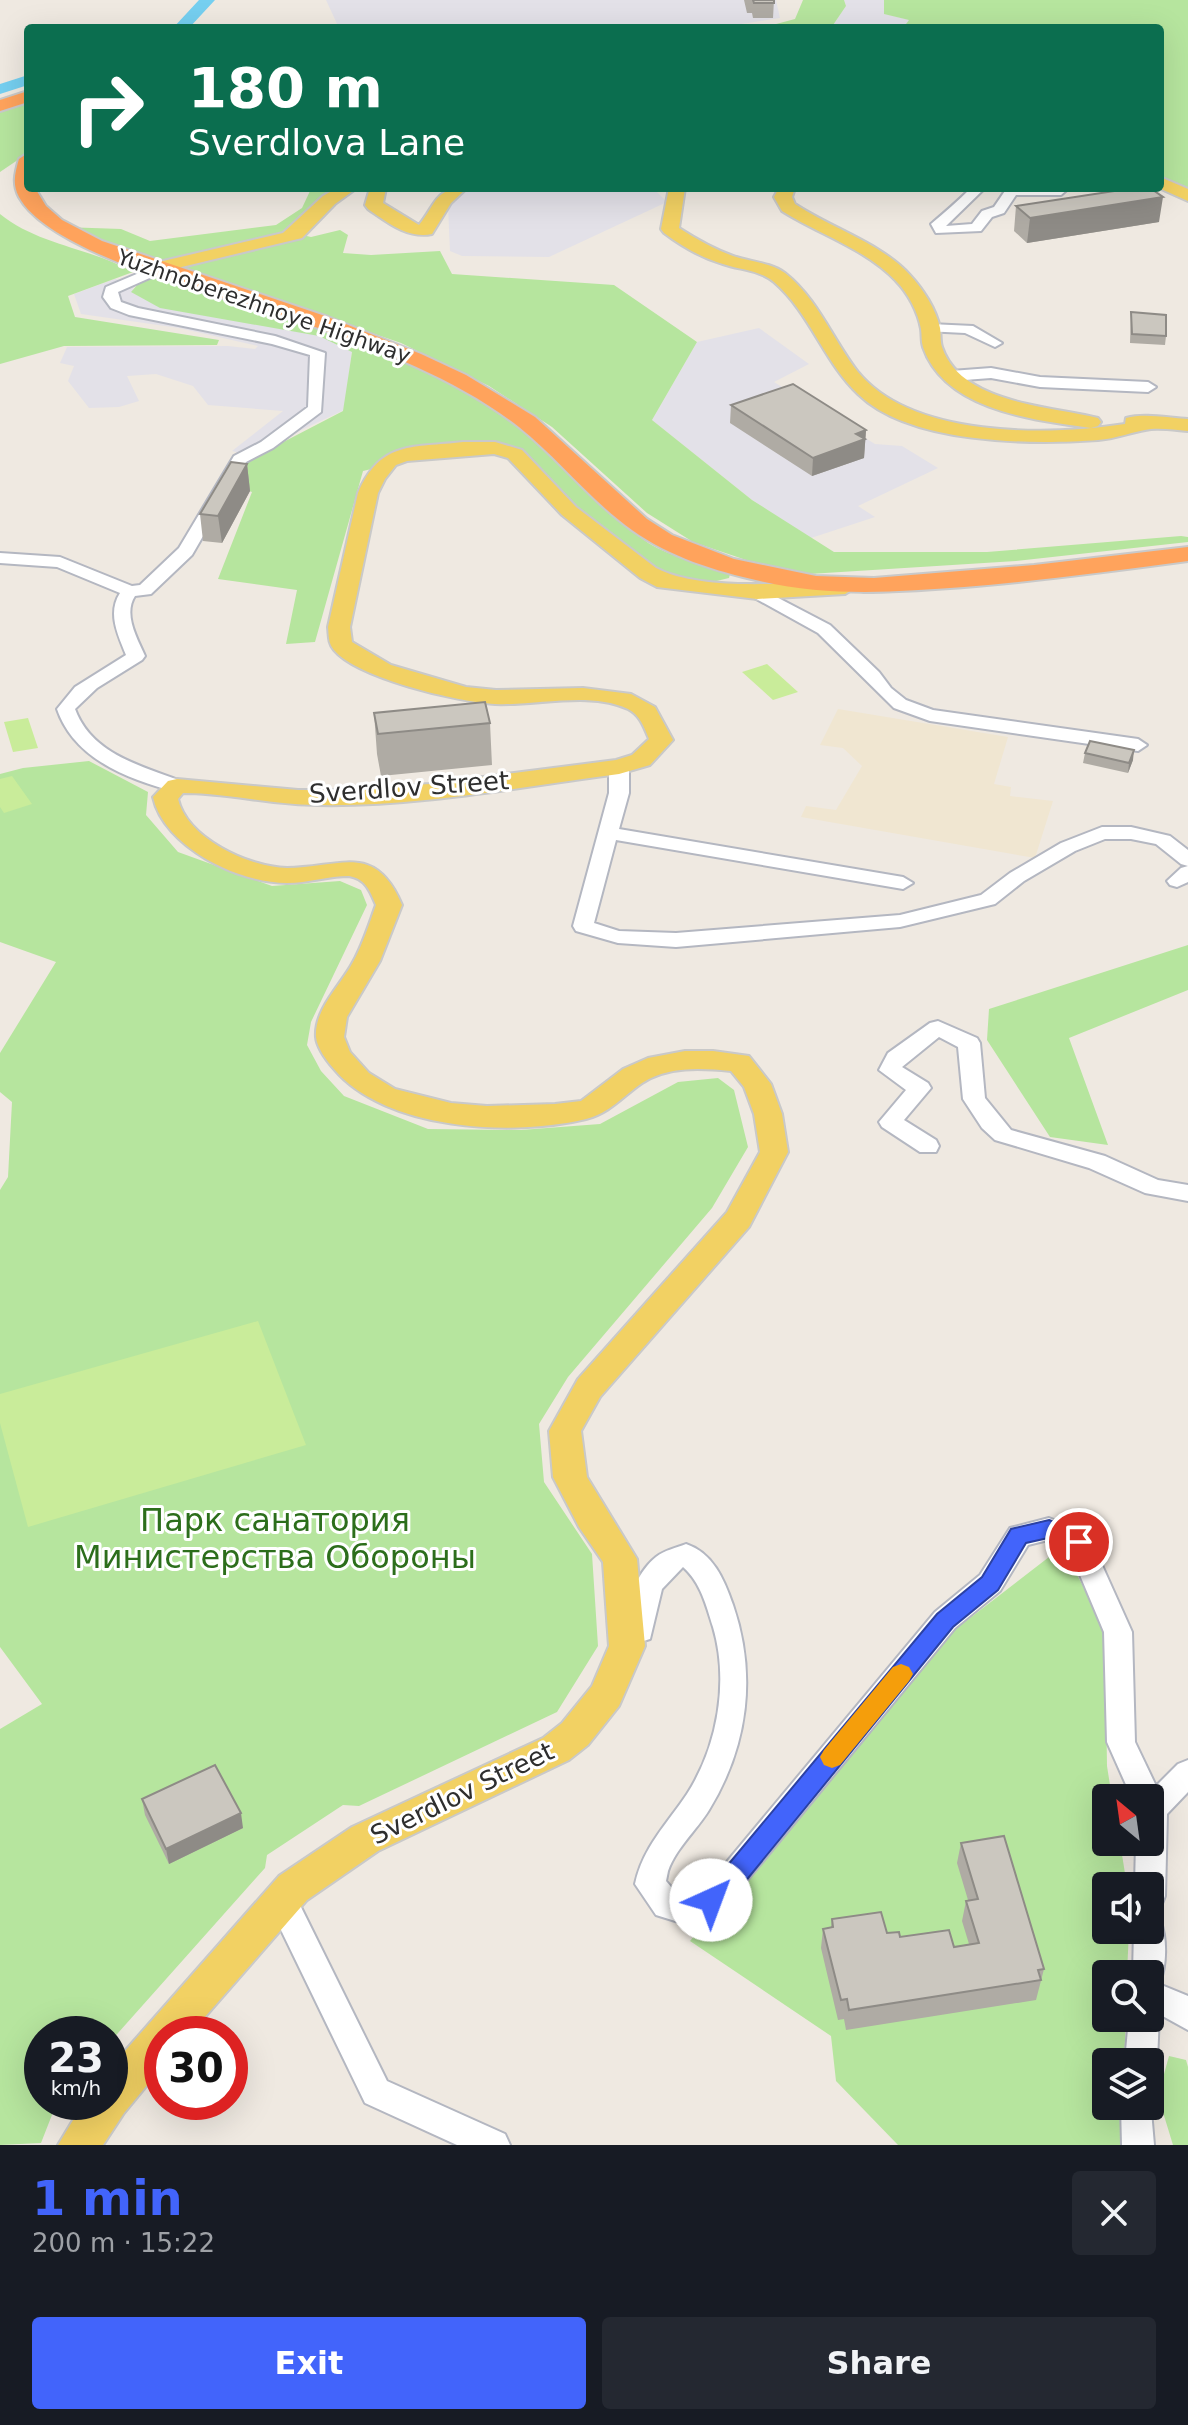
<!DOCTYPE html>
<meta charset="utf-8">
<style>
:root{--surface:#171b24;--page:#242831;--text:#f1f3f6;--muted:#9ea1a6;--accent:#4264fb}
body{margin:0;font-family:"DejaVu Sans",sans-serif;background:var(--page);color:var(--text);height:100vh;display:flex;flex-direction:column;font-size:30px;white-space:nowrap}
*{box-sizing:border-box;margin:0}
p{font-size:26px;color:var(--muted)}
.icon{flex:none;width:44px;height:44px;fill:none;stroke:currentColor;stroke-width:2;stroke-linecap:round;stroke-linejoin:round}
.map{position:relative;height:2145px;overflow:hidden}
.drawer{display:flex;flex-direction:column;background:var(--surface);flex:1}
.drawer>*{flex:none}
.banner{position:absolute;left:24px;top:24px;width:1140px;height:168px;border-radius:8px;box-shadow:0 8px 32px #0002;background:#0b6e4f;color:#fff;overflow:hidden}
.needle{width:52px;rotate:331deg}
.buttons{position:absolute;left:1092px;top:1784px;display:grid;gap:16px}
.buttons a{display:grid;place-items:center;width:72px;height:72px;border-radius:8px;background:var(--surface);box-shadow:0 8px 32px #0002;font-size:40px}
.speed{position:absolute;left:24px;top:2016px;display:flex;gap:16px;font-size:40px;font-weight:700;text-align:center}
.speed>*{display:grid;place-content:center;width:104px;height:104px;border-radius:50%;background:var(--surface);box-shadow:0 8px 32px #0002;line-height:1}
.speed small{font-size:20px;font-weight:400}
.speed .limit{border:12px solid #d22;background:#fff;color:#111}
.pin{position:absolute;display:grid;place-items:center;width:68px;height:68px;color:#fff;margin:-34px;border:4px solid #fff;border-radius:50%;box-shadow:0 2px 8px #0007}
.me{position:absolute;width:88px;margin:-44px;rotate:43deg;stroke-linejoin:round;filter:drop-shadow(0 0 6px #0008)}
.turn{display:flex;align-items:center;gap:28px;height:168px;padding:0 32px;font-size:36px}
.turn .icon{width:104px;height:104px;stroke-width:2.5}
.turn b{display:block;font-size:56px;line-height:68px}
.round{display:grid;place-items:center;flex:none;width:84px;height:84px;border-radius:8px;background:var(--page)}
.overview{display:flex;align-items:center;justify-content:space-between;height:136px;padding:0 32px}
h1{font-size:48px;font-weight:600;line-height:60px;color:var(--accent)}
.primary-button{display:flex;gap:16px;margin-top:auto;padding:16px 32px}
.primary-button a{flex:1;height:92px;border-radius:8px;background:var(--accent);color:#fff;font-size:32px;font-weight:600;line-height:92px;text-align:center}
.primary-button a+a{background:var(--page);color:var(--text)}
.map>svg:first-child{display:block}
.industrial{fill:#e3e1e8}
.education{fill:#f0e6d1}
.green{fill:#b6e59e}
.pitch{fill:#c9ec9a}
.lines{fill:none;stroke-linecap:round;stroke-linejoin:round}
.river{fill:#75cff0;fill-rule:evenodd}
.minor-casing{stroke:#b4b7c1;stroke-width:4}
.major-casing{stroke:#c9c9c9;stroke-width:4}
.highway-casing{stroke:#c9c9c9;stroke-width:4}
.minor{fill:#fff;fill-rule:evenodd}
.major{fill:#f2d163;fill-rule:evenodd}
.highway{fill:#ffa35c;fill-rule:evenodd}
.wall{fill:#afaba4}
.shaded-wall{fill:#8e8b86}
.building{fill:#cbc7bf;stroke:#8e8b86;stroke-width:2}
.route{fill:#4264fb;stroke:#2b41a3;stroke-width:2}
.slow{fill:#f59e0b}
.labels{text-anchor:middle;stroke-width:6;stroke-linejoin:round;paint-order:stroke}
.far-street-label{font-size:22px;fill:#2e2e2e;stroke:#fff}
.street-label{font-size:26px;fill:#2e2e2e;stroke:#fff}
.near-park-label{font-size:32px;fill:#2c6e1b;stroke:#fff}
</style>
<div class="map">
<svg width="1188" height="2145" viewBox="0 0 1188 2145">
<rect width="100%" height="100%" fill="#efe9e1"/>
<path class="industrial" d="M326,0H776L780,18L728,26L339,28Z
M844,0H884L885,14L910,20L903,28H831L846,6Z
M467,188H653L667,202L549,257L462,256L450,251L448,206Z
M115,279L136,283L132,291L170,307L320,335L352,351L344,410L248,455L232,451L283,411L208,405L193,386L156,374L127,376L139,401L119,407L89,408L68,381L74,366L60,363L67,347L228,346L255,349L258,346L179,328L81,314L74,294Z
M759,328L809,364L774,382L875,444L902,446L938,468L858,506L875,517L811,538L752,500L652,420L697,342Z"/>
<path class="education" d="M838,709L1008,737L994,784L1011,787L1010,796L1053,801L1035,858L801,817L806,806L836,810L862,766L843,748L820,745Z"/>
<path class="green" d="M803,0H844L846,6L831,28H761L795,19Z
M884,0H1188V192L1160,179V28H903L909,20L884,14Z
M28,100V153L0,172V109Z
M330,188L328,195L286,231L311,237L340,230L348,235L343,253L371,255L440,251L452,274L614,285L697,342L652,420L752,500L834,552H987L1181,536L1188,537V542L1016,561L809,574L746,560L693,542L647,513L552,427L489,386L401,343L63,227L121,229L150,241L276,225L302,208L310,191Z
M0,214C38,245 91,248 133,272L68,296L75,317L219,340L217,345L64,346L0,364Z
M146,275H157C263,312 392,347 487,405C546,442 588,500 644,540C666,556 698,562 724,570L730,574L729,578L704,584L665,579L559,497L539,470L480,443L363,471L315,642L286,644L297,590L218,579L252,492L230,485L243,463L343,411L352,352L319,336L160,308L131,292Z
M89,761L148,792L146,815L178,852L272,886L340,881L361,890L367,905L311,1022L307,1045L321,1071L344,1096L428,1129L521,1130L600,1124L678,1082L718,1078L734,1090L748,1147L712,1208L568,1377L539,1424L544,1482L592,1554L598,1646L557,1712L359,1806L343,1805L267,1855L265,1868L110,2042V2034H42V2102H57L41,2143L0,2145V1729L42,1704L0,1647V1190L8,1177L12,1102L0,1092V1053L56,962L0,942V774L23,768Z
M1188,945V990L1069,1038L1108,1145L1050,1137L987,1040L989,1009Z
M1062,1547L1105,1627L1107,1766L1112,1798H1106V1842H1120L1127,1886H1106V1930H1129L1127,1974H1106V2018H1126L1124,2062H1106V2106H1123L1124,2145H898L836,2081L831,2036L690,1941L948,1635Z
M1169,2056L1186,2060L1188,2067V2145H1173L1158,2096Z"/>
<path class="pitch" d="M767,664L798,692L773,700L742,672Z
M28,718L38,748L13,752L4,722Z
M12,776L32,804L4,813L0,807V779Z
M258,1321L306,1445L28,1527L0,1423V1394Z"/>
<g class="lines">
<path class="river" d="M199,0H215L189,28H173Z
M28,75V85L0,94V84Z"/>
<defs>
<path id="minor" d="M971,188H985L946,226L972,224L982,211L994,207L1007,188H1069L1061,195H1016L1004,213L992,217L981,231L936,233L931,224C945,212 958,201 971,188Z
M165,262L172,266L170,269L118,292L121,302L138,308L275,336L325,353L321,412L273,448L246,462L192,555L151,594L135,596C123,614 137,638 145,656L142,660L97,688L75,709C92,755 142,766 184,782L187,786L184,790L177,792C129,780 74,759 57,709L75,687L126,655C118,635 107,613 120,593L57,567L0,563V553L60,557L132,586L140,585L179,548L234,456L261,442L308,407L310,355L272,344L129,315L111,308L103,297L106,287Z
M930,324L973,326L1002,343L995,347L965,333L925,331L923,328Z
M991,368L1040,377L1148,382L1156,387L1148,392L1040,387L991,378L951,381L943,376L951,371Z
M757,587L830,625L879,672L891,688L906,700L933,710L1138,739L1147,745L1138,751L930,721L894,708L818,633L751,596L748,592L751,588Z
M619,761L629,767V793L619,829L903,877L913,883L903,889L616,840L594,923L619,931L676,933L900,915L981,895L1010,873L1061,843L1102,827H1131L1170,836L1188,850V882L1177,887L1170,885L1167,881L1181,868L1188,866L1181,864L1156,844L1131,839H1105L1075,851L1024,881L995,904L900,927L676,947L618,943L576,931L573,926L609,793V767Z
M938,1021L977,1038L980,1043L985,1098L1011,1130L1105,1156L1158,1180L1188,1185V1201L1145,1193L1089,1168L995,1140L982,1128L963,1099L958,1047L939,1037L902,1067L928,1083L931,1088L904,1120L936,1140L939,1146L936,1152H920L882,1127L879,1122L906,1090L879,1070L888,1053L930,1023Z
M1049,1518L1088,1534L1132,1632L1135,1742L1156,1786L1178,1764L1188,1760V1792L1167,1814L1165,1896L1161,1906L1150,1910V1886H1135L1136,1842H1150V1798H1132L1107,1742L1104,1632L1069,1549L1048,1540L1028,1545L1000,1591L955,1628L735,1895L713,1914L685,1924L656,1915L635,1884C643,1847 667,1824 687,1794C718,1746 729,1681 713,1627C706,1605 701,1583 683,1567L662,1589L650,1639L640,1642L630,1639C618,1615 636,1573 656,1557C665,1550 676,1548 686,1544C713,1553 724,1579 733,1605C757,1675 748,1746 709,1810C696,1831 676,1848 668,1871L666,1881L678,1895C695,1898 708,1882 720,1870L935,1612L980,1575L1010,1528Z
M281,1885L292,1889L387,2081L505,2134L510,2145H457L365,2103L266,1899L270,1889Z
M1150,1916L1160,1920C1167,1937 1167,1967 1159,1984L1188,1996V2030L1159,2014L1157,2062L1150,2074V2062H1125L1129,2018H1150V1974H1133L1134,1930H1150Z
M1150,2099L1154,2145H1122L1121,2106H1150Z"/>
<path id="major" d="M1160,177L1188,189V201L1159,188Z
M337,188H357L335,204L302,238L165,271L156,266L159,262L283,233L323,196Z
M370,188H386L383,203L419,225C437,203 434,188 467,188L451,203L432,234C407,239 387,222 368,209L365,205Z
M669,188H685L679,228C696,239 714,249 733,256C750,262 770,262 785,273C818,299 833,340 858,372C912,438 1047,436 1125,424L1126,418C1145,413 1168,418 1188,419V431C1176,430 1163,428 1151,429C1134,431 1116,439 1098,440C1030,445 909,444 858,394C824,362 810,313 774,282C760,270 740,270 723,264C702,258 681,246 664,233L661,229Z
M779,188H795L792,197L795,204C831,228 881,243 910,275C923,289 936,309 940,328C941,334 940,341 942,347C961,404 1051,406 1098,418L1101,422L1098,426L1091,428C1035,420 945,411 923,347C921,341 922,335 921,329C918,312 908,293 896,281C866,249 818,234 782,211L774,197Z
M463,442H495L522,450L576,507L656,568C701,592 794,583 845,580L856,587L845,594L757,599L657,587L640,578L562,515L508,458L494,454L407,461L396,465L385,479L378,493L350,627L352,642L391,665L466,687L496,690L583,688L631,694L655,707L673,740L650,765L619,774C519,787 418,807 317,805C272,805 228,793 183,793L178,799C187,838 248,867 287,868C340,868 375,841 402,905L380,961L347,1017L344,1037L350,1052L369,1073L395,1089L451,1103L487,1106L555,1104L581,1101L623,1069L648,1058L685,1051H713L749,1056L771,1084L782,1114L788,1152L749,1227L600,1397L581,1431L587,1477L637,1559L645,1646L619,1706L588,1745L569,1760L378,1851L307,1900L190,2034H162V2067L124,2113L103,2145H58L84,2102H110V2068L279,1876L352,1827L543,1738L562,1723L592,1686L609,1646L603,1562L579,1527L553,1477L549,1431L578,1379L727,1212L760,1152L754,1114L744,1087L731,1071C701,1068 668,1066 642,1083C623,1096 610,1113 586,1119C512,1137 385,1130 334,1069C327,1061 317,1048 316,1037C314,1009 341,985 353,962C363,944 369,924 376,905C370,891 366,879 349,876C328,876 308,883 287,883C238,883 164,847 153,797L168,781L177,779L298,790H353L429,784L616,760L632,755L649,739C644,727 640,715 628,709C590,691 536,706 495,704C458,702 357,678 334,650C328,643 329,636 328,627L358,493C381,440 413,448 463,442Z"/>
<path id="highway" d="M28,91V102L0,111V100Z
M28,153V188H35L46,206L62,220L102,241L328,317L421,354L466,375L535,417L647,519L672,535L734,559L816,576L874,578L1034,565L1188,547V561C1114,571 1039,581 964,587C895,592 829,597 760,581C715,571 670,557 632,530C590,500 559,459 519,427C460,381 387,353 318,328C248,302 53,259 19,197C12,184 15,173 19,159Z"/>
</defs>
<use href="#minor" class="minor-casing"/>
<use href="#major" class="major-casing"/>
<use href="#highway" class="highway-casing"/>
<use href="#minor" class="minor"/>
<use href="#major" class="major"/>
<use href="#highway" class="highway"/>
</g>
<path class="wall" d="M744,0H774L773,18H753L752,13H747Z
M1016,206L1159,222L1027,243L1014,231Z
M1131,312L1166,336L1165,345L1130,343Z
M731,405L866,430L864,458L812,476L730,423Z
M247,464L250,491L222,543L203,541L200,514Z
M374,713L490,723L492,765L381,776L377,754Z
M1085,753L1133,760L1128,773L1083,763Z
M142,1799L243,1828L169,1864L145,1815Z
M961,1843L1044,1969L1036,2000L846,2030L844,2019L838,2020L821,1948L823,1929L831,1927L832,1919L900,1937L954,1947L969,1944L962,1921L966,1901L968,1900L957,1863Z"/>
<path class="shaded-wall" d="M1163,197L1159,222L1027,243L1030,218Z
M866,430L864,458L812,476L813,458L856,434Z
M247,464L250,491L222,543L218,516Z
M1134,750L1133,760L1128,773L1129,763Z
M241,1813L243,1828L169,1864L166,1849Z"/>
<path class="building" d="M753,0H774V3H754Z
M1134,188H1150L1163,197L1030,218L1016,206Z
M1131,312L1166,315V336L1132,334Z
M793,384L866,430L856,434L865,439L813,458L731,405Z
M231,462L247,464L218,516L200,514Z
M485,702L490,723L378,734L374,713Z
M1090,741L1134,750L1129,763L1085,753Z
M215,1765L241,1813L166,1849L142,1799Z
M1004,1836L1044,1969L1038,1970L1041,1980L849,2010L847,1999L841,2000L823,1929L833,1927L832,1919L881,1912L887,1933L899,1932L900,1937L949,1930L954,1947L979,1943L966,1901L978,1899L961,1843Z"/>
<path class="route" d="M1049,1520L1087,1535L1090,1542L1087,1548L1079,1551L1048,1538L1026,1543L998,1590L953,1627L740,1888L720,1908L711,1911L702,1908L698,1900L702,1892L722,1872L937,1614L982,1577L1011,1529Z"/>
<path class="slow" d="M901,1664L909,1667L913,1674L909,1681L840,1765L832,1768L824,1765L820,1757L824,1750L893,1667Z"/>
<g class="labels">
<g class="far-street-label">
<text transform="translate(264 306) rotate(19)" y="8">Yuzhnoberezhnoye Highway</text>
</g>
<g class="street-label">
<text transform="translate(409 787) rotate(-4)" y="9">Sverdlov Street</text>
<text transform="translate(462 1793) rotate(-26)" y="9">Sverdlov Street</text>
</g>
<g class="near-park-label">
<text x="275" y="1531">Парк санатория<tspan x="275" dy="37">Министерства Обороны</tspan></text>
</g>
</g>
</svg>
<div class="buttons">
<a><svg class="needle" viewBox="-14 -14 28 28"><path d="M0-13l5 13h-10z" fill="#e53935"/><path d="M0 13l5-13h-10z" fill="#9ea1a6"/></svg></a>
<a><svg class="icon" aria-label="sound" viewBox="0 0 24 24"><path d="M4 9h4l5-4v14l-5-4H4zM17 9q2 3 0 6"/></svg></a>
<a><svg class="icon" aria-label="search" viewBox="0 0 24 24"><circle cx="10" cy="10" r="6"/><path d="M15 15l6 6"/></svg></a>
<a><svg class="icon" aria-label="layers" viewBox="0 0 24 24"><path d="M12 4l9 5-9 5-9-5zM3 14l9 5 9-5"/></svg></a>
</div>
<div class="speed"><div>23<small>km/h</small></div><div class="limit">30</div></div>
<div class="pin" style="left:1079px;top:1542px;background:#d93025"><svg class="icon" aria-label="arrive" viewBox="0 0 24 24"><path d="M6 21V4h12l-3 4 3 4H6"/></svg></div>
<svg class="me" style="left:711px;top:1900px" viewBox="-20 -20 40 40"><circle r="19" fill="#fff"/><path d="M0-13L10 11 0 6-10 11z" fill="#4264fb"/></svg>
<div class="banner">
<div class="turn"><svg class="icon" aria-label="right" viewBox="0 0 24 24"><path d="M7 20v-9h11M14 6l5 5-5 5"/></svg><div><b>180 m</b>Sverdlova Lane</div></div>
</div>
</div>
<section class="drawer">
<div class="overview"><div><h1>1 min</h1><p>200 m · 15:22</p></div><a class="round"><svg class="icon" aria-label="close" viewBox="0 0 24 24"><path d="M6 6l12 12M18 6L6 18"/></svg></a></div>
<div class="primary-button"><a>Exit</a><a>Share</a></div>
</section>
